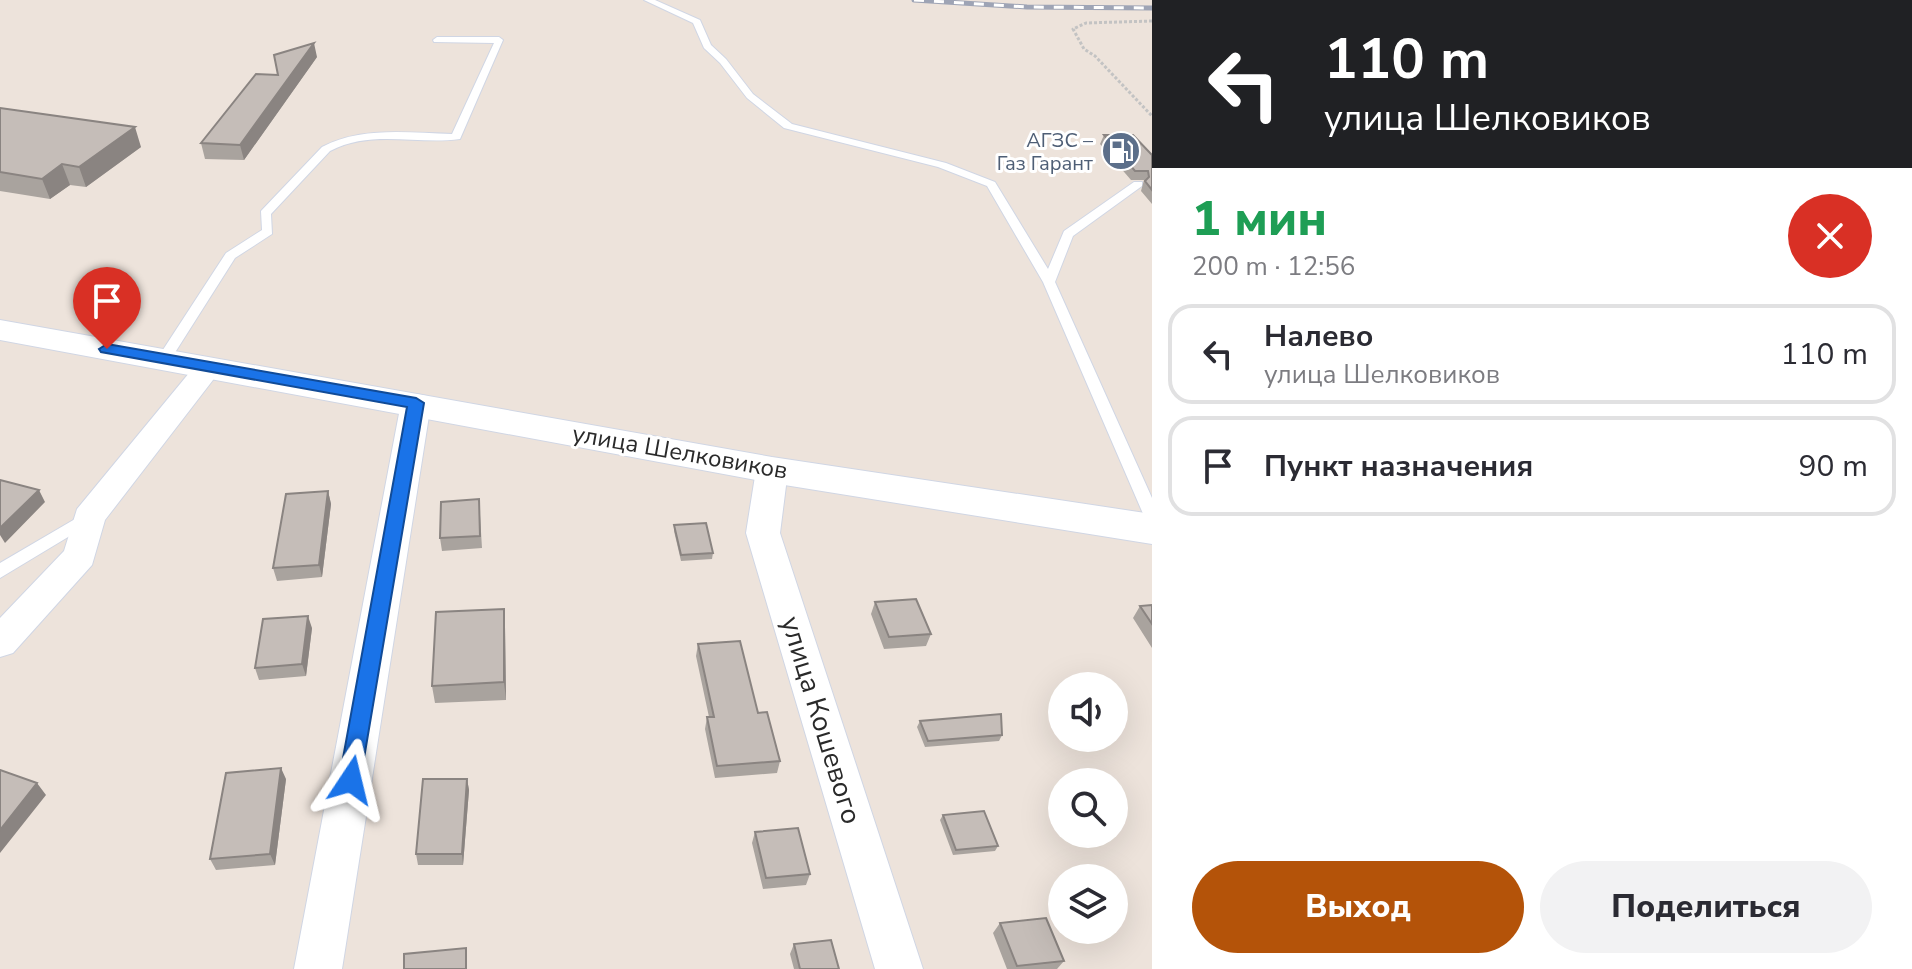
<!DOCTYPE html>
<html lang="ru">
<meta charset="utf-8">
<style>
:root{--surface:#fff;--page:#f2f2f3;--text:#2b2b33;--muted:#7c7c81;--line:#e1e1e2;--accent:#b45309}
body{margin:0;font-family:"Nunito Sans",sans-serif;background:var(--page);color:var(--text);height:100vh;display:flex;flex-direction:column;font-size:30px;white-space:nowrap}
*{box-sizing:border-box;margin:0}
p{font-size:26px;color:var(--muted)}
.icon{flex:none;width:44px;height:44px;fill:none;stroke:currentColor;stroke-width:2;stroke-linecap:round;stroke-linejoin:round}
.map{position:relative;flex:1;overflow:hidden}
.panel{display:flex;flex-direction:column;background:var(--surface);width:760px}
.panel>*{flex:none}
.top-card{background:#202124;color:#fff;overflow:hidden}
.buttons{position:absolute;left:1048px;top:672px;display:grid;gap:16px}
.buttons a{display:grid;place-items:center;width:80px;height:80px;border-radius:50%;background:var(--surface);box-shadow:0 8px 32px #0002;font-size:40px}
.pin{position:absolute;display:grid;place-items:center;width:68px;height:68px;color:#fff;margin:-82px -34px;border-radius:50% 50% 50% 0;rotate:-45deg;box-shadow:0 0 8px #0007}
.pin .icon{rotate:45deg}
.me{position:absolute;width:88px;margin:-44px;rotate:10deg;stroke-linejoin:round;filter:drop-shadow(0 0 6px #0008)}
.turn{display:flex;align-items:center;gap:28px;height:168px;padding:0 40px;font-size:36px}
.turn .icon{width:104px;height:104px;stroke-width:2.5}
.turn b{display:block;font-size:56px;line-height:68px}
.round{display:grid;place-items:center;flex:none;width:84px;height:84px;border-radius:42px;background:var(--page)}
.headline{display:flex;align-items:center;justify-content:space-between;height:136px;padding:0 40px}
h1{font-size:48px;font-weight:800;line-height:60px;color:#1e9e55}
.action{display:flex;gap:16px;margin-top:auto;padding:16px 40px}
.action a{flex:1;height:92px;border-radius:48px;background:var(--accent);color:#fff;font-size:32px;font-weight:800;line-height:92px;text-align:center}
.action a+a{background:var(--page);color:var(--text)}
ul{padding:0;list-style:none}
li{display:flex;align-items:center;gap:24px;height:100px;margin:0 16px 12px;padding:0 24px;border:4px solid var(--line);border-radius:24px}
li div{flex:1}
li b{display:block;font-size:30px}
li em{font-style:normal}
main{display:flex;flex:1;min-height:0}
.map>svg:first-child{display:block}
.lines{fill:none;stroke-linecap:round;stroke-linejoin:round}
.service-casing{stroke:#d0d6e4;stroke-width:2}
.minor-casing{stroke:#d0d6e4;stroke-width:2}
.tertiary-casing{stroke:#d0d6e4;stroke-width:2}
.path{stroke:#c3c3c3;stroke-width:3;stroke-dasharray:3 2;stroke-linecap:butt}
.service{fill:#fff;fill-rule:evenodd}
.minor{fill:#fff;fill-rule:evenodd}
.tertiary{fill:#fff;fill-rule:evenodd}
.rail-casing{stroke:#9ea4b5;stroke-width:5}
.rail{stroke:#fff;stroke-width:3;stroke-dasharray:10;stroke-linecap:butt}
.wall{fill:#a9a39e}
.shaded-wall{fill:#8a8481}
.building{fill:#c5bdb8;stroke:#8a8481;stroke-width:2}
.route{fill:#1a73e8;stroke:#114b97;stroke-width:2}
.labels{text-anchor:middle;stroke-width:6;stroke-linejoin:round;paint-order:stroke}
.far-service-label{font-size:20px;fill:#4e5e75;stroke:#fff;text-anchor:end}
.street-label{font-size:24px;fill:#2a2a2a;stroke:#fff}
.near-street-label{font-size:28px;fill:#2a2a2a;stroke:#fff}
</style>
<main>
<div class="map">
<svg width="1152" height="969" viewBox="0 0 1152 969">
<rect width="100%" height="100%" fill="#ede3db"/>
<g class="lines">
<defs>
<path id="service" d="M644,0H655L700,20L711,45L726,59L753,94L792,124L946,163L995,182L1048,269L1064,231L1134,182H1142V186L1073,236L1055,282L1152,498V522L1144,516L1043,282L987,186L938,167L784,128L747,98L720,63L704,48L693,23Z
M437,37H499L503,40L460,139C416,145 371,129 330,151L271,214L272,234L235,258L169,362H159L157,359L226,253L262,230L261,211L322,147C362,126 409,133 452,134L494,43L434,42L433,40Z
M87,512L93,514L95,518L93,522L0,578V563Z"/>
<path id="minor" d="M209,358L219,361L223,367L105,520L92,565L13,653L0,657V618L64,551L77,509L199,361Z
M416,394L426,396L431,403L342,969H294L401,403L406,396Z
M772,459L783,462L788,470L780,533L923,969H875L746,533L756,470L761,462Z"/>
<path id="tertiary" d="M0,320L772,457L1152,514V544L772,483L0,340Z"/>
</defs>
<use href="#service" class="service-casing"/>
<use href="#minor" class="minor-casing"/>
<use href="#tertiary" class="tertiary-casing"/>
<path class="path" d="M1152,21L1086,23L1073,29L1084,49L1095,56L1152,116"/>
<use href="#service" class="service"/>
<use href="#minor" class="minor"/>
<use href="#tertiary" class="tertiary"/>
<defs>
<path id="rail" d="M914,0L1027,7L1152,8"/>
</defs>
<use href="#rail" class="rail-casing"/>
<use href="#rail" class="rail"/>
</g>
<path class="wall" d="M317,57L244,160L205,159L201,143L278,74Z
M0,108L141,147L86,187L70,185L50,199L0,191Z
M1104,135L1152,155V204L1141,191L1144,180H1131L1100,144Z
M328,491L331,504L322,577L277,581L273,568Z
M479,499L482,548L442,551L440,538Z
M674,525L713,553L712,559L681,561L674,531Z
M875,602L931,634L926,646L884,649L871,614Z
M1152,605V648L1133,618L1140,606Z
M505,627L506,700L435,703L432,686Z
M312,628L306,676L259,680L255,668Z
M698,644L758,713L780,761L777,773L715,778L705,729L707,717H709L696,656Z
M920,721L1002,735L999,741L925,747L917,727Z
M286,779L275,865L216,870L210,859Z
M467,779L469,790L463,865H418L416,854Z
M943,815L998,846L995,851L953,855L940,820Z
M755,832L810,874L806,885L763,889L752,843Z
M1000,923L1064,961L1057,969H1007L993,933Z
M794,944L839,969H794L790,954Z"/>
<path class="shaded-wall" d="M314,43L317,57L244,160L240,145Z
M135,127L141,147L86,187L79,167Z
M62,164L70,185L50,199L42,179Z
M39,490L45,502L5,543L0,535V528Z
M328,491L331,504L322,577L319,565Z
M504,609L505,627L506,700L504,682Z
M308,616L312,628L306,676L302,664Z
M281,768L286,779L275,865L270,854Z
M467,779L469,790L463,865L462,854Z
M37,783L46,795L0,853V830Z"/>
<path class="building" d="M314,43L240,145L201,143L256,74L278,75L274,55Z
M0,108L135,127L79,167L62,164L42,179L0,172Z
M1104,135H1133L1152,155V190L1145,181L1149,177L1148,171H1135Z
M0,480L39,490L0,528Z
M328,491L319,565L273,568L286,494Z
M479,499L480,536L440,538L441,502Z
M706,523L713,553L681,555L674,525Z
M916,599L931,634L889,637L875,602Z
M1152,605V624L1140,606Z
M504,609V682L432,686L436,612Z
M308,616L302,664L255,668L263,619Z
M740,641L758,713L767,712L780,761L717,766L707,717H714L698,644Z
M1001,714L1002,735L928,741L920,721Z
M281,768L270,854L210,859L226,773Z
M0,770L37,783L0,830Z
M423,779H467L462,854H416Z
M984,811L998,846L956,850L943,815Z
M798,828L810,874L766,878L755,832Z
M1046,918L1064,961L1017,966L1000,923Z
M831,940L839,969H800L794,944Z
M466,948V969H404V954Z"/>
<path class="route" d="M107,344L416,398L424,403L359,788L351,791L342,788L339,780L407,407L101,352L99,349Z"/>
<defs>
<symbol id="fuel-disc" viewBox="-11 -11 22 22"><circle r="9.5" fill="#5c6f8a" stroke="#fff"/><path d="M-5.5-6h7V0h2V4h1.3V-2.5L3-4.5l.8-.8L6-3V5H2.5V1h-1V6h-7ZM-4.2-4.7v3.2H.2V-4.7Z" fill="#fff"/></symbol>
</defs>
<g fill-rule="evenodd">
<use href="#fuel-disc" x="1099" y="129" width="44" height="44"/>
</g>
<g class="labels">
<g class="far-service-label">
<text x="1093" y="147">АГЗС –<tspan x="1093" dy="23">Газ Гарант</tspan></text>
</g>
<g class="street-label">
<text transform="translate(680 452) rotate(10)" y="8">улица Шелковиков</text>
</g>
<g class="near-street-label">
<text transform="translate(822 720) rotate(73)" y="10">улица Кошевого</text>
</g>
</g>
</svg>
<div class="buttons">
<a><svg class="icon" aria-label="sound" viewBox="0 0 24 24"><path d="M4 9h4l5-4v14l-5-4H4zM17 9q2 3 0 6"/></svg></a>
<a><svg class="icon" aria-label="search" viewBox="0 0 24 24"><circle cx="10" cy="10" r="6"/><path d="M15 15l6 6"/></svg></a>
<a><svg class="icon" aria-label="layers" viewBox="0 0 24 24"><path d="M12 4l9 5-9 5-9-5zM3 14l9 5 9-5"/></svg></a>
</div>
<div class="pin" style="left:107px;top:349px;background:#d93025"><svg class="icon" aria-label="arrive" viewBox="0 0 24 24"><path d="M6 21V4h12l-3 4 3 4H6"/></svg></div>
<svg class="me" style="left:351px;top:780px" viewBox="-20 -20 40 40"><path d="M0-17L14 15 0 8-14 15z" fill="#1a73e8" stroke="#fff" stroke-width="4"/></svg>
</div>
<section class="panel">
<div class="top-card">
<div class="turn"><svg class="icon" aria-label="left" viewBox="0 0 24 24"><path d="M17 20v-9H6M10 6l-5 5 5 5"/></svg><div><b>110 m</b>улица Шелковиков</div></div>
</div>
<div class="headline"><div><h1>1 мин</h1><p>200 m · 12:56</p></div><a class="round" style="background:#d93025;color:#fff"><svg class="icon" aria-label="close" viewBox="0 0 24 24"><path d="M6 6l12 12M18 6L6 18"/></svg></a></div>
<ul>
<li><svg class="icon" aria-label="left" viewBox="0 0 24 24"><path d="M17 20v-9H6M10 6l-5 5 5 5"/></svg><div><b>Налево</b><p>улица Шелковиков</p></div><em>110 m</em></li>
<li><svg class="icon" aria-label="arrive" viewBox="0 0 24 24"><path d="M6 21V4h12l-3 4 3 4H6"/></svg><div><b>Пункт назначения</b></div><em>90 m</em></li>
</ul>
<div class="action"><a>Выход</a><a>Поделиться</a></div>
</section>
</main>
